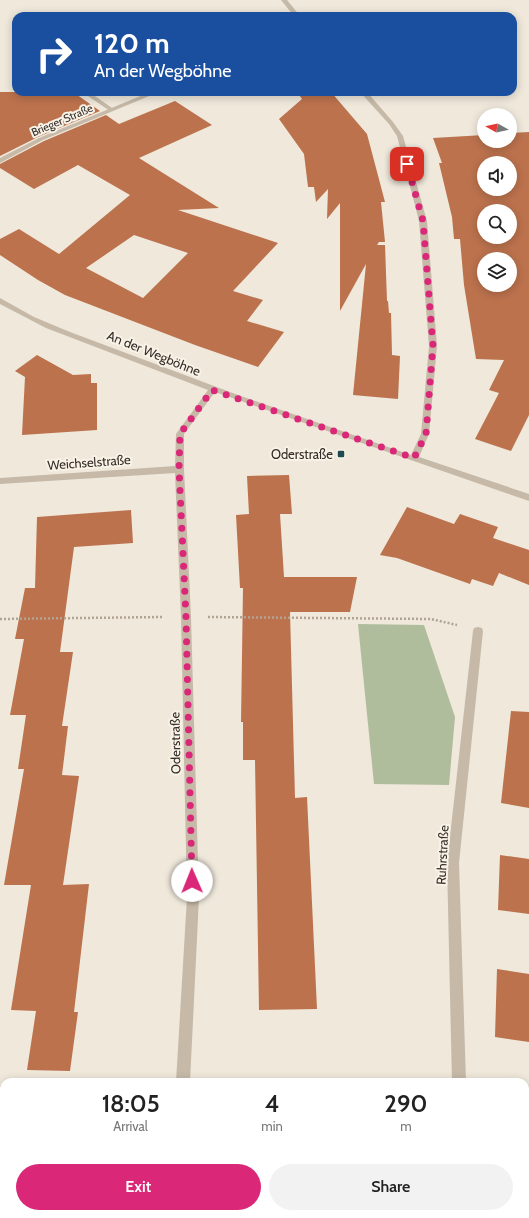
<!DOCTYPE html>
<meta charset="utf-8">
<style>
:root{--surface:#fff;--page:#f2f2f2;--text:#222;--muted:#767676;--accent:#db2777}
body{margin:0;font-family:Cabin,sans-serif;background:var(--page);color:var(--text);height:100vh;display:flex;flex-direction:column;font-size:15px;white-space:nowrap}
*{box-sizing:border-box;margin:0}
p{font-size:13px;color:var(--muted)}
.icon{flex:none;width:22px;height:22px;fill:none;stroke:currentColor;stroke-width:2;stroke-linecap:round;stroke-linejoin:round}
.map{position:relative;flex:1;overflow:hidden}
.details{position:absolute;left:0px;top:1078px;width:529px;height:140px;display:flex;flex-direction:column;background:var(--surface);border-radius:12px 12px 0 0;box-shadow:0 2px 10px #0003}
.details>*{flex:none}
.guide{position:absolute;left:12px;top:12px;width:505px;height:84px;border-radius:12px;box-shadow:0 2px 10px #0003;background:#1a4fa0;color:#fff;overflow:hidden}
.needle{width:26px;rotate:278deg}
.tools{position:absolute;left:477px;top:108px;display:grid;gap:8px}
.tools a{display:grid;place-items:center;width:40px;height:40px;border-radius:50%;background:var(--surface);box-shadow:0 2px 10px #0003;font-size:20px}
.pin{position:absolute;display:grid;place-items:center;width:34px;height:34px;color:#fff;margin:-17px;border-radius:8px;box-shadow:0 2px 6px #0006}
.me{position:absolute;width:44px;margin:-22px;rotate:359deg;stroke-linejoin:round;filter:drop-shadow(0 0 3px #0008)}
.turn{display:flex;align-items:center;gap:14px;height:84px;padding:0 16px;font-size:18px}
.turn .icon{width:52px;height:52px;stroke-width:2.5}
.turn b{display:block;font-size:28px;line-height:34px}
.eta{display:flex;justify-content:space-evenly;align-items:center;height:68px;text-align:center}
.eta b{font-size:24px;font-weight:600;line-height:28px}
.primary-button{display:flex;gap:8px;margin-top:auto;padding:8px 16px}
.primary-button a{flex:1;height:46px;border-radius:24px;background:var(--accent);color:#fff;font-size:16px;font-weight:600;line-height:46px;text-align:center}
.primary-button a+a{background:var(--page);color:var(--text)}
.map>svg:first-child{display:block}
.green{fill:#afbd9c}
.building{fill:#bc724d;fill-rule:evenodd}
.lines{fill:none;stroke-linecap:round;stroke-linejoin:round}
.path{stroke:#b2a393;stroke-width:2.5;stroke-dasharray:2 2;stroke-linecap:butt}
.lane{fill:#c6b9a8;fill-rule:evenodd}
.street{fill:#c6b9a8;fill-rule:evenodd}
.route{stroke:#db2777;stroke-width:7;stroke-dasharray:0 12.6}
.poi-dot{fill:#214a52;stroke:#f8f2e7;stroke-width:1.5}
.labels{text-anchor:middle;stroke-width:4;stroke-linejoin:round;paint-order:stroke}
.far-street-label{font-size:11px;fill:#342d28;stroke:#f8f2e7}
.street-label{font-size:13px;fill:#342d28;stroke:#f8f2e7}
.poi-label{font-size:13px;fill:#342d28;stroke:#f8f2e7;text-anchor:end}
</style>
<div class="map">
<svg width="529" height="1218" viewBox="0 0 529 1218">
<rect width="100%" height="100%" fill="#efe8db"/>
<path class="green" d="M358,624L424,625L455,717L449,785L374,784Z"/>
<path class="building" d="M0,92H73L100,111L38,137L0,156Z
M297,92H331L367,134L385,202H381L385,242H379L377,245H385L387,301H388L389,313H391L392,355L400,356L398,399L353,395L366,264L340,311V203L327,219L328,189L316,202L314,187H308L304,154L279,119L302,99Z
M175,101L212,125L139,158L219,208L178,210L278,243L233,291L263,300L247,321L284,332L258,367L195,345L65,295L38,280L0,255V239L19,229L59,254L130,195L78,165L34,189L0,168V164L44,141L106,115L119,124ZM134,235L188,253L143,298L86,268Z
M529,132V415L511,451L475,439L499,393L489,390L504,360L476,359L464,285L460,239H454L452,217L439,163H442L433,138L484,135V141H510V133ZM484,163H510V189H484ZM484,211H510V237H484ZM484,259H510V285H484Z
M37,355L73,375L91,374V383H97V430L22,435L25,377L15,371Z
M289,475L292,514H280L284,577H357L350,612H290L295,798L307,797L317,1009L259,1010L255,760H243V722H241L243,588H240L236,515L249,514L247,476Z
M407,507L454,524L460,514L498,527L493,538L529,550V585L499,573L493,586L472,579L470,584L397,558L380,555Z
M131,510L133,543L74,547L60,652H73L62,726H68L62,775L79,776L63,885L89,884L74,1012H78L70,1071L27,1070L36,1011L11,1010L31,885H4L24,769H18L26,715H10L24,639H15L25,588H35L37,517Z
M511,711L529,712V808L501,803Z
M500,855L529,859V914L498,910Z
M497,969L529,974V1042L495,1037Z"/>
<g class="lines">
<path class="path" d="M208,617L431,619L457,625
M0,619L163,617"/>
<path class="lane" d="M82,92H89L115,110L110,111Z"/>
<path class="street" d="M281,0H287L300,16H294Z
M150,92H159L43,140L0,163V158L39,138Z
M360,92H367L393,122L403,136L427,221L437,346L429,434L419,457L529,494V501L215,392L184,434V469L191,617L199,897L190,1082H176L187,897L181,617L175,473L0,484V478L175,466L176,434L208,390L46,328L0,304V298L34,317L70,332L238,395L411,455L421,434L429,346L419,221L397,136L389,124Z
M478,627L482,628L483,631L459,863L466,1082H452L447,863L473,631L474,628Z
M525,1102H529V1116H525Z
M0,1125H4V1139H0Z
M64,1214H78L77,1218H63Z"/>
</g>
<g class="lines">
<path class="route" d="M192,881L186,617L179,469L180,434L212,390L414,458L426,434L433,346L423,221L407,164"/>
</g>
<rect class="poi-dot" x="337" y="450" width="8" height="8" rx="2"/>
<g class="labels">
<g class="far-street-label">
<text transform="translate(62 120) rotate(-23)" y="4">Brieger Straße</text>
</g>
<g class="street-label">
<text transform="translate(154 353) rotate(22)" y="5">An der Wegböhne</text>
<text transform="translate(89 462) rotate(-4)" y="5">Weichselstraße</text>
<text transform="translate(175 743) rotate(-91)" y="5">Oderstraße</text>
<text transform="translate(442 855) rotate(-87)" y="5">Ruhrstraße</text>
</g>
<g class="poi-label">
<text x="333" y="459">Oderstraße</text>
</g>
</g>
</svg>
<div class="tools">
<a><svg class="needle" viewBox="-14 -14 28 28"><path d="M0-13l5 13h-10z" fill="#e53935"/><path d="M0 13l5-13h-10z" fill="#767676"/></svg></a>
<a><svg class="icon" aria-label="sound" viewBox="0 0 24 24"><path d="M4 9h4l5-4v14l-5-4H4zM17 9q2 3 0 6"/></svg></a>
<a><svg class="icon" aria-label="search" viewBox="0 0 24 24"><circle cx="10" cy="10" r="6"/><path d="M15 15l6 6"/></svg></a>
<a><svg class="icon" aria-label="layers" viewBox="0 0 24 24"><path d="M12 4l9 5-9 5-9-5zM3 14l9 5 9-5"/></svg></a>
</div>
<div class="pin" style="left:407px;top:164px;background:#d93025"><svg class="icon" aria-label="arrive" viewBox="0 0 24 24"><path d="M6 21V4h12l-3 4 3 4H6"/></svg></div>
<svg class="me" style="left:192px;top:881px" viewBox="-20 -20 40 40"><circle r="19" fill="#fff"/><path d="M0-13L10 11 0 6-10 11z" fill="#db2777"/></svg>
<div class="guide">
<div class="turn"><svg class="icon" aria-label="right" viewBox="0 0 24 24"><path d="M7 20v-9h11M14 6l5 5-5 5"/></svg><div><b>120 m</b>An der Wegböhne</div></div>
</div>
<section class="details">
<div class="eta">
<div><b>18:05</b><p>Arrival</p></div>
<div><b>4</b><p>min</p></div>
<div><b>290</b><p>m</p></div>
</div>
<div class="primary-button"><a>Exit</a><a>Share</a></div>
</section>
</div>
